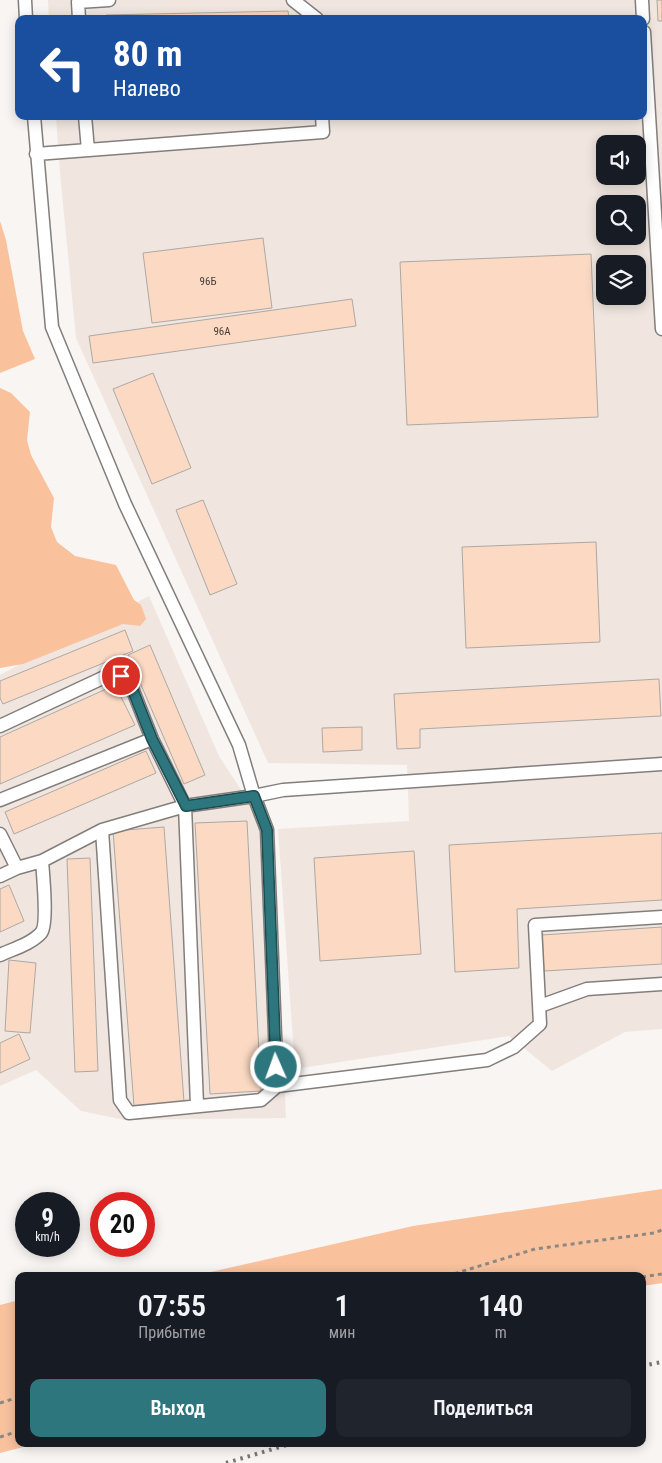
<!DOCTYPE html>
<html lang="ru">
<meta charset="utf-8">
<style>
:root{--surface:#171b24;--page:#20242c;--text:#f1f3f6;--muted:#9ea1a6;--accent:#2d767e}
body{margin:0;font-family:"Roboto Condensed",sans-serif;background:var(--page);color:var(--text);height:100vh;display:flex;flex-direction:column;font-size:19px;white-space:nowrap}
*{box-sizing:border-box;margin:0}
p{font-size:16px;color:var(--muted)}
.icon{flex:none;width:28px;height:28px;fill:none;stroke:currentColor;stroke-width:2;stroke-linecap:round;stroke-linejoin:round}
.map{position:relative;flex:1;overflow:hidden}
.details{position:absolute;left:15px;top:1272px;width:631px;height:175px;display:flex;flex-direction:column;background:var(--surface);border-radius:10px;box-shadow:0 2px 12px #0003}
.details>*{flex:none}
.hud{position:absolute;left:15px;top:15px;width:632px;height:105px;border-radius:10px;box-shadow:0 2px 12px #0003;background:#1a4fa0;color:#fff;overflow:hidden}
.tools{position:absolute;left:596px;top:135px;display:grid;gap:10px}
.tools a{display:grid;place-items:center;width:50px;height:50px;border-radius:10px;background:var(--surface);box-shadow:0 2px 12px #0003;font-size:25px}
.speed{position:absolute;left:15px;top:1192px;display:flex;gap:10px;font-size:25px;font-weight:700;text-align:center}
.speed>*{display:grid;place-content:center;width:65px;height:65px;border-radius:50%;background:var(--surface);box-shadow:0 2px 12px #0003;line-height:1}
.speed small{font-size:12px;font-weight:400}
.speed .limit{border:8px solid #d22;background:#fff;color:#111}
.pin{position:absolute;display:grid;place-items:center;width:42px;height:42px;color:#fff;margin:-21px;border:2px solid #fff;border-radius:50%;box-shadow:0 1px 5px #0007}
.me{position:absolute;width:55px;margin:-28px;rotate:358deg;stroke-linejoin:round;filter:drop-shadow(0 0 4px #0008)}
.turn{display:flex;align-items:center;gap:18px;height:105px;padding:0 15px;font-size:22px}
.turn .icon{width:65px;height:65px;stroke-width:2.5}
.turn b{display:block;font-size:35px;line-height:42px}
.eta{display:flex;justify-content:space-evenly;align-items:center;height:85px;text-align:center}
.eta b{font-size:30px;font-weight:600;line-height:35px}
.button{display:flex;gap:10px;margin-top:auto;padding:10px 15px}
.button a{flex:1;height:58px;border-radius:10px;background:var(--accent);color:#fff;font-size:20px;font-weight:600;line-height:58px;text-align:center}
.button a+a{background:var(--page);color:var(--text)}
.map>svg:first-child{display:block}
.built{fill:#f0e6df;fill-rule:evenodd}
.green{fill:#f9c29d}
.building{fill:#fbd9c3;stroke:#aca8a5}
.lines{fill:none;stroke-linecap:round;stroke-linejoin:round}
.lane-casing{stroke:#827e7b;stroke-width:15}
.path{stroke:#8b8886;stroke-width:3;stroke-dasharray:4 4;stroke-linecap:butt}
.lane{stroke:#fff;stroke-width:12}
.rail{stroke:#797674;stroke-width:4;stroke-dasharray:2.5 5;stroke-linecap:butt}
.route-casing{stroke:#1d4d52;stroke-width:12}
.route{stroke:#2d767e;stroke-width:9}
.labels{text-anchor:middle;stroke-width:4.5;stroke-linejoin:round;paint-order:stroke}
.number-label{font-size:11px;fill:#483e38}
</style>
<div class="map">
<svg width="662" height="1463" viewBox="0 0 662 1463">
<rect width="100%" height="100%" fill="#f9f5f2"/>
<path class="built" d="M48,0H662V1029L625,1032L552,1071L509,1036L295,1069L278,829L409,821L407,765L268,763L76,338L60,173L56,116H644V19H49ZM605,144H638V176H605ZM605,204H638V236H605ZM605,264H638V296H605Z
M149,596L219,756L273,839L286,1118L125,1120L81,1111L36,1070L0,1086V675Z"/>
<path class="green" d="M0,221L6,240L23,331L35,359L0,373Z
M0,388L11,393L30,412L27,440L31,455L54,498L51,527L57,542L75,556L116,565L134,600L141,605L146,619L140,626L123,624L23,664L0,668Z
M662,1189V1283L643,1286L642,1276H193L413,1226Z
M19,1300V1444H35L0,1453V1305Z"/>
<path class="building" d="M657,0H662V21H658Z
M288,11L289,19H106V15Z
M263,238L272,308L152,323L143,253Z
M591,254L598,417L407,425L400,262Z
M352,299L356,326L93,363L89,336Z
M153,373L191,468L152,484L113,389Z
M203,500L237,584L210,595L176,510Z
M596,542L600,642L466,648L462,547Z
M125,630L133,651L3,704L0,698V681Z
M150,645L205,775L184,784L128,655Z
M659,679L661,716L420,729V748L397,749L394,694Z
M115,685L135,725L0,784V737Z
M362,727V750L323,752L322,728Z
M146,751L156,773L14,834L5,812Z
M247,821L261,1091L210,1094L195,823Z
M164,827L184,1102L134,1106L113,831Z
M662,833V900L517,909L519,968L455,972L449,845Z
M414,851L421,954L320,961L314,858Z
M90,858L98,1071L75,1072L67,859Z
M9,885L24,921L0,932V889Z
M662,927V964L544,971L542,935Z
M9,960L36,963L30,1033L5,1031Z
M19,1034L30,1059L0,1073V1043Z"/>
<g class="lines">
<defs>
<path id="lane" d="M25,0L26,19
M293,0L317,19
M642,0L643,19
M79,19L78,2L109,0
M644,32L662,329
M34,116L52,327L125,504L239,745L254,796L283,790L662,764
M85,116L88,150
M36,154L323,132L322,116
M0,726L111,674L121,676L130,683L152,739L185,806L197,1105
M0,800L152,739
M102,830L120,1100L129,1113L261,1100L277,1086
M0,834L17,868
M0,876L17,868L42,861L102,830L185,806L254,796L267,830L277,1086L487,1060L514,1047L540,1024L535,925L662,917
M0,955C13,949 31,944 41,933C48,925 43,874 42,861
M540,1006L587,989L662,984"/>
</defs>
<use href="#lane" class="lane-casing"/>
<path class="path" d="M447,1276L535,1249L654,1233L662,1230
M642,1277L662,1274
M0,1403L19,1397
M0,1437L19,1431"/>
<use href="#lane" class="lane"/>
<path class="rail" d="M642,1366L662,1362
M226,1463L290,1444"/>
</g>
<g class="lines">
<defs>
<path id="route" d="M121,676L130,683L152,739L186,806L254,796L267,830L276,1067"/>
</defs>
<use href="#route" class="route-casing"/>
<use href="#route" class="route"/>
</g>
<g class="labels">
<g class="number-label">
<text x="208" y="285">96Б</text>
<text x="222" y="335">96А</text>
</g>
</g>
</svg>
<div class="tools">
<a><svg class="icon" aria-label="sound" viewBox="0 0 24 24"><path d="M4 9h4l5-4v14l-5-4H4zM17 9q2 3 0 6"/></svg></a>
<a><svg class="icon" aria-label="search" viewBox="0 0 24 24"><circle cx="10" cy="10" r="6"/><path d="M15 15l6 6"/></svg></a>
<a><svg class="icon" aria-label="layers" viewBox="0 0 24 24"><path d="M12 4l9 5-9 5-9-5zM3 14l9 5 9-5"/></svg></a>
</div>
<div class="speed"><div>9<small>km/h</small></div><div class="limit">20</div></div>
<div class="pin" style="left:121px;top:676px;background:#d93025"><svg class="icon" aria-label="arrive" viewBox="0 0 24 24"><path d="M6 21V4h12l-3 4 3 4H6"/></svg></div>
<svg class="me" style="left:276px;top:1067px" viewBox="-20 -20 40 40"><circle r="17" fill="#2d767e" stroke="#fff" stroke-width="3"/><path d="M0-11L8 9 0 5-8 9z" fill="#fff"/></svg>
<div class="hud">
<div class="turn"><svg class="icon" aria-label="left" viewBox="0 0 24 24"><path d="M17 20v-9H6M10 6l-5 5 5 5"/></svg><div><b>80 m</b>Налево</div></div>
</div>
<section class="details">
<div class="eta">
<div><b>07:55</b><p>Прибытие</p></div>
<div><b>1</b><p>мин</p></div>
<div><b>140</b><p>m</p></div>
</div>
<div class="button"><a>Выход</a><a>Поделиться</a></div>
</section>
</div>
